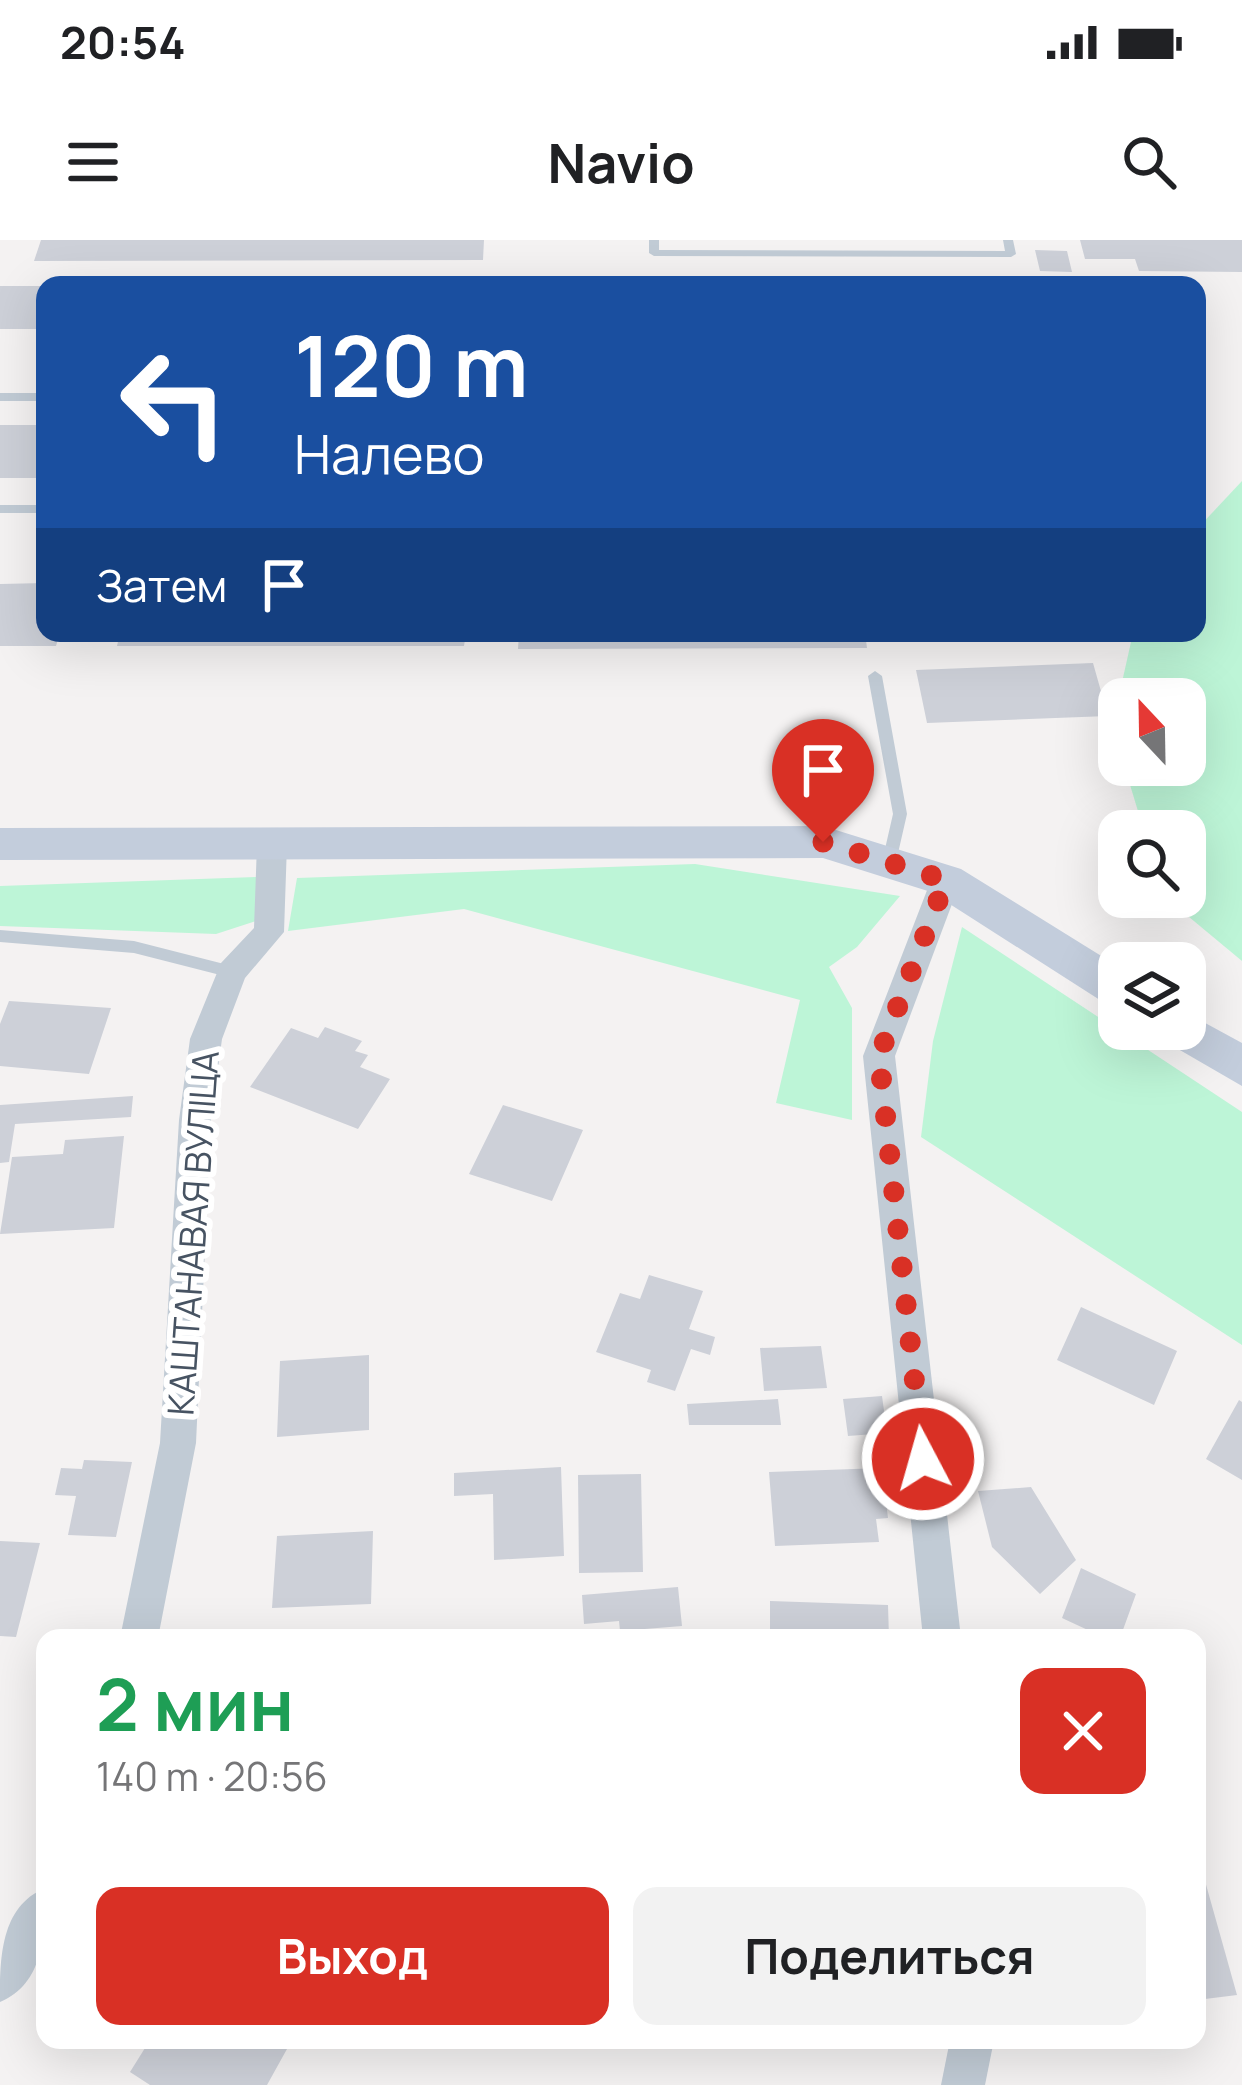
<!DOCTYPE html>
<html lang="ru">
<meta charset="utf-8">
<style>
:root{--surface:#fff;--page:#f2f2f2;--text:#202124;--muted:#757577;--accent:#d93025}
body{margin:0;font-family:Manrope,sans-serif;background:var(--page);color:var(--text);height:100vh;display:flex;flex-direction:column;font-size:45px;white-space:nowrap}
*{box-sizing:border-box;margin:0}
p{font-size:39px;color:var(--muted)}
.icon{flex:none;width:66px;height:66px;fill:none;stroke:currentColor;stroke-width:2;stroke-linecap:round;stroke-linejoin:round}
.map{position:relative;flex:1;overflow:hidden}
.panel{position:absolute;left:36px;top:1389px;width:1170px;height:420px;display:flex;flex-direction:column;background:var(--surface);border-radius:24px;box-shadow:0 12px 48px #0002}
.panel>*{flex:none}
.hud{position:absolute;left:36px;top:36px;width:1170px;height:366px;border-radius:24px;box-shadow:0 12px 48px #0002;background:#1a4fa0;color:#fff;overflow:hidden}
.needle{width:78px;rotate:338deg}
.fabs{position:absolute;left:1098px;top:438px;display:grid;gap:24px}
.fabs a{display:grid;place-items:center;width:108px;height:108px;border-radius:24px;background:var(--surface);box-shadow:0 12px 48px #0002;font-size:60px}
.pin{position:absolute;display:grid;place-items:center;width:102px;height:102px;color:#fff;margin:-123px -51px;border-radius:50% 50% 50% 0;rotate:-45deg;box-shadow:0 0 12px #0007}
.pin .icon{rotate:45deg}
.me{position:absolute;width:132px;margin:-66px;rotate:354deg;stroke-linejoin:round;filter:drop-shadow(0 0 9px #0008)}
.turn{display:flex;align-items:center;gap:42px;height:252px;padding:0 60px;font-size:54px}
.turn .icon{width:156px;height:156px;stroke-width:2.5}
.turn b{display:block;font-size:84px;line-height:102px}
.then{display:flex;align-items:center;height:114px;padding:0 60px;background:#0003;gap:24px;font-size:45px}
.round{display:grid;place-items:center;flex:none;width:126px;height:126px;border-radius:24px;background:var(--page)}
.headline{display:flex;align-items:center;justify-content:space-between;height:204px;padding:0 60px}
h1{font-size:72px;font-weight:700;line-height:90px;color:#1e9e55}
.action{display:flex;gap:24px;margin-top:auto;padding:24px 60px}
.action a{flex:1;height:138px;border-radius:24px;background:var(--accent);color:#fff;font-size:48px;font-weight:700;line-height:138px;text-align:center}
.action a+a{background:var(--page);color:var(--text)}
.status{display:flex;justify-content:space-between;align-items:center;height:84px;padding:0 60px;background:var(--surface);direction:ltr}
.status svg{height:33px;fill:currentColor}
header{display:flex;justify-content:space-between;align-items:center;height:156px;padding:0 60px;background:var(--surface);font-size:54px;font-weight:700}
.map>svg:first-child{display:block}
.green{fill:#bdf5d7}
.building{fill:#cdd0d8}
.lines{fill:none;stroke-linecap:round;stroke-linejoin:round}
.service{fill:#c1cbd5;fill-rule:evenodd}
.minor{fill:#c1cbd5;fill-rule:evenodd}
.secondary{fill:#c3cddc;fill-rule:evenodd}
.route{stroke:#d93025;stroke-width:21;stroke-dasharray:0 37.8}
.labels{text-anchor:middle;stroke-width:12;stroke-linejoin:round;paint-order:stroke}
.street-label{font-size:36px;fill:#475362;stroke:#fff}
</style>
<div class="status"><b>20:54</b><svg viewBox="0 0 49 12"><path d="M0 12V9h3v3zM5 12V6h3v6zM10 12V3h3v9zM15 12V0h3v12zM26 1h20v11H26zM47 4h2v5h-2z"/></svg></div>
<header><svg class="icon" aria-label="menu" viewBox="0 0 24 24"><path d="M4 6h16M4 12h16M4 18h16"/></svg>Navio<svg class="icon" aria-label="search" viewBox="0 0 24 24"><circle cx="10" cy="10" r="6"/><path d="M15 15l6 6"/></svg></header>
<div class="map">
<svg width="1242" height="1845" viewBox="0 0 1242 1845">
<rect width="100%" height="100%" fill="#f4f2f2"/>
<path class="green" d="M1242,241V721L1165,657H1185V591H1144L1124,525H1185V459H1119V509L1112,487L1133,393H1197V289Z
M695,624L900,656L857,707L829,727L852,768V880L776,863L800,760L464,669L288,691L297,638Z
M256,637V681L216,694L0,686V646Z
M962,687L1242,872V1105L921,897L933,801Z"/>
<path class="building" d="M41,0H484L483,20L34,21Z
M1080,0H1242V32L1139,31L1135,19H1085Z
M1035,10L1067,11L1072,32L1040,31Z
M0,46H45V89H0Z
M0,185H45V238H0Z
M45,343V393H60L56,406H0V344Z
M120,393H466L464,406H117Z
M519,393H865L867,408L518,409Z
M1093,423L1108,476L927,483L916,430Z
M9,761L111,768L89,834L0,826V784Z
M325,787L362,801L355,811L368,815L360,827L390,839L358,889L250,847L291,788L318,798Z
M133,856L131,877L15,884L9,922L0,923V865Z
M503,865L583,890L552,961L469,934Z
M124,896L114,988L0,994L12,917L63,914L65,900Z
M649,1035L703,1051L689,1089L715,1097L710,1115L691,1109L675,1151L647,1142L651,1130L596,1112L620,1053L640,1059Z
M1081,1067L1177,1111L1154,1165L1057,1120Z
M821,1106L827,1148L764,1151L760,1108Z
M369,1115V1190L277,1197L280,1121Z
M882,1156L887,1193L848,1196L843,1159Z
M778,1159L781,1185H689L687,1164Z
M1239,1160L1242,1162V1240L1206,1219Z
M84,1220L132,1222L116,1297L68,1295L76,1256L55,1255L61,1228L82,1229Z
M561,1227L564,1316L494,1320L493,1254L454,1256V1233Z
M882,1228L888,1278L876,1279L879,1302L775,1306L769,1232Z
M641,1234L643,1332L579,1333L578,1235Z
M1031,1247L1076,1320L1040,1354L992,1307L978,1251Z
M373,1291L371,1364L272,1368L277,1296Z
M0,1301L40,1303L16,1397L0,1396Z
M1081,1328L1136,1354L1120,1398H1105L1062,1378Z
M678,1347L682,1386L620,1391L619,1381L584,1384L582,1355Z
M770,1361L888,1365L889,1398H753V1391L770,1392Z
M1197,1616H1198L1237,1755L1197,1760Z
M150,1800H292L267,1845H150L130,1832Z"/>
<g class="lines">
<path class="service" d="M649,0H659V10L1005,11L1003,0H1013L1016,14L1011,17L654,16L649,13Z
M0,153H45V161H0Z
M0,265H45V273H0Z
M875,431L882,436L907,574L896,622L889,627L882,622L893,574L868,436Z
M0,690L134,701L232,726L240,732L232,738L134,713L0,702Z"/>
<path class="minor" d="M272,593L287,604L284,692L245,738L222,799L211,880L196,1203L158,1398H120L160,1203L179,880L190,799L221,723L254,688L257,604Z
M946,629L956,632L961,640L895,816L961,1398H923L863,816L931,640L936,632Z
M45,1648C45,1690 46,1743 0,1762C0,1719 0,1667 45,1648Z
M950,1800H994L985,1845H941Z"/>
<path class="secondary" d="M823,586L961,629L1119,727V767L1103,762L931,652L823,618L0,620V588Z
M1185,772L1242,803V846L1166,802L1159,789H1185Z"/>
</g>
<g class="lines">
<path class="route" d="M823,602L946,640L879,816L923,1219"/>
</g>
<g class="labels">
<g class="street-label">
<text transform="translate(193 993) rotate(-86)" y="13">КАШТАНАВАЯ ВУЛІЦА</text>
</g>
</g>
</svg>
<div class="fabs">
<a><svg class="needle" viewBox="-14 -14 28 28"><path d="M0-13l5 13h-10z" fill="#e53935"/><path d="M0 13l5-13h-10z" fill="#757577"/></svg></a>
<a><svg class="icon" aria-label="search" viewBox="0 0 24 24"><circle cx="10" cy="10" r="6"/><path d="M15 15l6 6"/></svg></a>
<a><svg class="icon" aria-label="layers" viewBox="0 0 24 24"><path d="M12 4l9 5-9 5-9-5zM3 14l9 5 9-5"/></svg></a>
</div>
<div class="pin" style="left:823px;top:602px;background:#d93025"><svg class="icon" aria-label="arrive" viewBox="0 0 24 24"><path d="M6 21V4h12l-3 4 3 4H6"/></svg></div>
<svg class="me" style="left:923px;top:1219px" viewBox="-20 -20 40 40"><circle r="17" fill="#d93025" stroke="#fff" stroke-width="3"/><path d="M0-11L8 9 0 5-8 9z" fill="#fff"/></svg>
<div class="hud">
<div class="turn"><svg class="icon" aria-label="left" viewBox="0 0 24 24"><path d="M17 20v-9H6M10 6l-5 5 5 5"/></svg><div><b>120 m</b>Налево</div></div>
<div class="then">Затем<svg class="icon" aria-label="arrive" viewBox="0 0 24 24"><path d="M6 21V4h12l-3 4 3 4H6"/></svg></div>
</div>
<section class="panel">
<div class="headline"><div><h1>2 мин</h1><p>140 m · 20:56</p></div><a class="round" style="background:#d93025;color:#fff"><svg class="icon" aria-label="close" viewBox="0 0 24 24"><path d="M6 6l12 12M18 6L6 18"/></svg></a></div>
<div class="action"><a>Выход</a><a>Поделиться</a></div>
</section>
</div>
